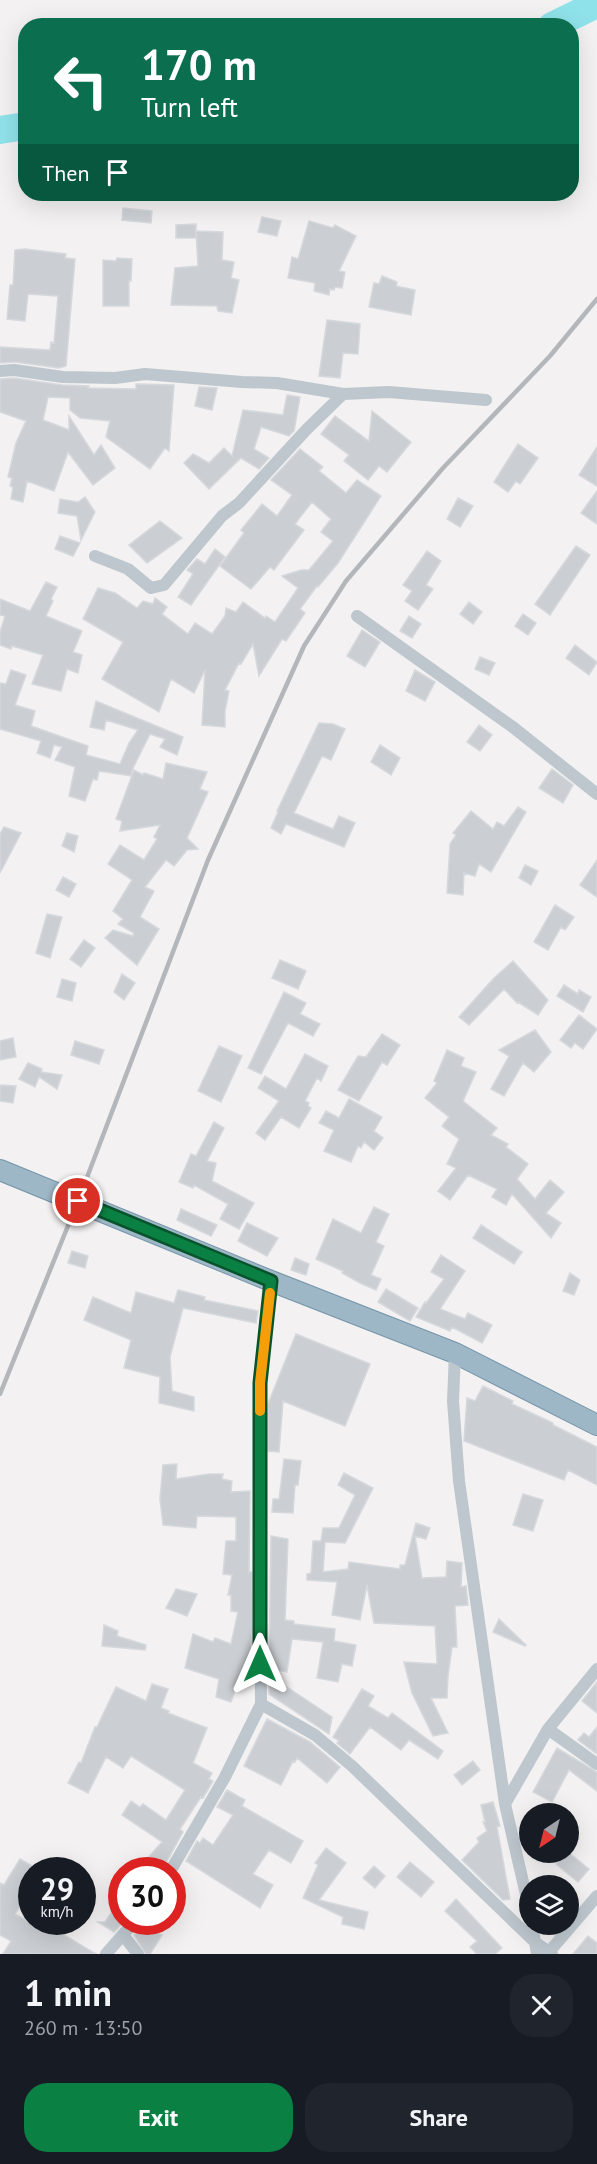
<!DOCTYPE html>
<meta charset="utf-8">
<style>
:root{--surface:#171b24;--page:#20242c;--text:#f1f3f6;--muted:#9ea1a6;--accent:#0b8043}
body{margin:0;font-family:"PT Sans",sans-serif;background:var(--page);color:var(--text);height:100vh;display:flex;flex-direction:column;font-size:22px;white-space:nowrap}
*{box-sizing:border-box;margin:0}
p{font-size:20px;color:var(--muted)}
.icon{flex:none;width:33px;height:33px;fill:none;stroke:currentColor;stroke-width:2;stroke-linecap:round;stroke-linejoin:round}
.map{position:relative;height:1954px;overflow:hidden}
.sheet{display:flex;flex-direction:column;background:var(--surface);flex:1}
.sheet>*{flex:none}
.banner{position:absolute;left:18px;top:18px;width:561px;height:183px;border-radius:24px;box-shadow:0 6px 24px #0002;background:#0b6e4f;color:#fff;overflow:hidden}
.needle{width:39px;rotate:215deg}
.controls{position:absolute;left:519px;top:1803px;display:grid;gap:12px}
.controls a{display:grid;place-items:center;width:60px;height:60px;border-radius:50%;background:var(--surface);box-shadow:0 6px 24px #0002;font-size:30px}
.speed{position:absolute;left:18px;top:1857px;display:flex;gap:12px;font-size:30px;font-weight:700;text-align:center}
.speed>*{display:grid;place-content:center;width:78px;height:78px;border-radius:50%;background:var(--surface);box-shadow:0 6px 24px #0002;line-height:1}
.speed small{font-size:15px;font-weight:400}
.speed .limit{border:9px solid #d22;background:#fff;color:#111}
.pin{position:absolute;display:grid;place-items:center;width:51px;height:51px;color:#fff;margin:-26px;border:3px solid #fff;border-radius:50%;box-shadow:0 2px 6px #0007}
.me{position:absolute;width:66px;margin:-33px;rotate:0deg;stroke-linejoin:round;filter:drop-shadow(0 0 4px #0008)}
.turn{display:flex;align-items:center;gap:21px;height:126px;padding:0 24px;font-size:27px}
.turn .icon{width:78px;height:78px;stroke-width:2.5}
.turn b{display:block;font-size:42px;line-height:51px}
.then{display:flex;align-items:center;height:57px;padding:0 24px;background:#0003;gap:12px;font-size:22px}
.round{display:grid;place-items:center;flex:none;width:63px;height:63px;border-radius:24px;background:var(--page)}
.summary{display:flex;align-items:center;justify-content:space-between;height:102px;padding:0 24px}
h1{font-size:36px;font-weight:600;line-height:45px}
.primary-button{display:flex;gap:12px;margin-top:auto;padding:12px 24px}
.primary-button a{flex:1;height:69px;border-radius:24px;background:var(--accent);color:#fff;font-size:24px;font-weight:600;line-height:69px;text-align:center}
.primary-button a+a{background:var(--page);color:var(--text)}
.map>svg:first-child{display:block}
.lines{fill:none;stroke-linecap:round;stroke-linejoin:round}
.river{stroke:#90e2ea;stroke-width:28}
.building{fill:#cbcfd3;stroke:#d5d8dc;stroke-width:1.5}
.trunk-casing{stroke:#7595aa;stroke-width:22}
.minor{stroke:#bdc7cd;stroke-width:12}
.trunk{stroke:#9eb7c6;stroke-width:20}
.rail{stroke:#b3b7bb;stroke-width:4.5}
.route-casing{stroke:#07532c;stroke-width:15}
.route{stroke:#0b8043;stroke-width:10}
.slow{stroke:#f59e0b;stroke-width:10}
</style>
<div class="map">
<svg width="597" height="1954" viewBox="0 0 597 1954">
<rect width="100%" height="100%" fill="#f3f1f1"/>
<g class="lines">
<path class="river" d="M552,26L597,4
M0,130L26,126"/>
</g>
<path class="building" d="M123,208L152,211L151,223L122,220Z
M262,217L281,221L277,236L258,232Z
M309,221L333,228L335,225L356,236L339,271L345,272L342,288L335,287L334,290L330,289L329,295L314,291L315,283L288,278L292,257L298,259Z
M196,224V238H176V225Z
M196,231L223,232L222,260L234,262L231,278L239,280L232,313L218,311L217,306L171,305L175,268L198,266Z
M25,249L66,254L65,258L75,259L66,366L59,368L15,362L0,363V347L50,350L51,342L54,343L58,296L28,294L25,321L7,319L10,285H13L15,250Z
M117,258L132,259L131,281H129V306H103V260L116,261Z
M382,276L397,282L396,286L415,290L411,315L369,307L374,283L379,284Z
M327,320L360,324L358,354L343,353L340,378L319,376Z
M14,378L62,385L89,386L88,388L136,389V384L174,385L169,451L165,448L150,469L106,437L110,421L80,418L70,410V398L48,397L43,420L69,430V416L94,455L101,445L115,468L93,485L68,452L54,491L27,481L23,502L11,499L13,487L10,486L12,478L8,477L16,443L26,421L0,412V379Z
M199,387L217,388L212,410L195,406Z
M287,395L300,397L294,431L289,436L261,427L254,449L269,458L259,469L241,458L209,489L184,463L193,454L209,463L224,448L232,456L243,410L283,415Z
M372,411L411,442L387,472L379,466L368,480L344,461L349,455L321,434L335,416L369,441Z
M518,444L538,458L520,484L516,481L508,492L494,482Z
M597,447V486L579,475Z
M300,449L323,467L319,471L346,493L357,480L381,496L338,563L318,587L317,586L300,609L305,613L286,641L282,639L259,676L253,644L241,664L239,663L225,690L229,691L225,711V727L202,725L205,670L194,693L171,679L159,712L102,679L123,642L83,619L98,588L115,593L137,608L143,601L153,604L155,598L167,607L162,614L188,634L195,623L212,634L225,616L226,608L236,612L243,602L265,618L266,616L275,622L298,588L282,576L301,570H309L333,541L321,532L331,519L312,502L295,524L304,530L274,570L270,567L251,589L220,566L244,533L241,530L262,504L277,516L292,495L271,480Z
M597,491V524L581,513Z
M85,497L95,512L81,540L77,516L58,513L60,499L78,502Z
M458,498L473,506L460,527L447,519Z
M160,521L182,538L147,563L129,545Z
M60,536L80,543L73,556L55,549Z
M576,546L590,555L550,615L535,604Z
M215,549L225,557L191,605L178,597L193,574L187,570L197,559L205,564Z
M427,551L441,561L426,585L433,589L418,610L405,601L412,591L403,585Z
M46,582L57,587L51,599L53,601L46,616L82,631L73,652L82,655L78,673L67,669L61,691L32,684L43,655L12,646L11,649L0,645V632L5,616L0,615V599L30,611Z
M469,602L482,612L473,624L460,614Z
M523,614L536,623L528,635L515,626Z
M409,616L421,624L412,638L400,631Z
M362,630L380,642L365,667L347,656Z
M575,645L597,662L589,675L566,658Z
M480,657L495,663L489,675L475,669Z
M11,670L26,675L15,705L35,711L31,726L88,746L86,755L120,764L129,743L138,730L106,720L104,730L90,727L96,701L183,737L177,755L160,747L165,739L150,734L133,768L131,776L99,771L97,780L93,779L85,801L69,796L75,767L55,760L62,747L54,745L50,758L37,753L41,741L0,729V683L6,684Z
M415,670L435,682L425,701L406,691Z
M319,723L333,724L345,729L331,760L322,756L294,813L333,829L339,816L355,823L344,847L286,824L281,834L271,828L278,812L277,811Z
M479,725L492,735L480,751L467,742Z
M380,745L400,758L391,775L371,762Z
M166,763L207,772L200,789L208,792L187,838L198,849L187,850L174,866L166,860L145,887L154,891L140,917L159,929L137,965L105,938L113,930L133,936L134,933L118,924L123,919L113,911L132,880L108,864L120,845L144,860L157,839L154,837L160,825L120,831L122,821L116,819L134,770L143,775L144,773L163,779Z
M552,769L573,785L563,803L539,788Z
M518,807L526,812L491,872L479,864L475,876L464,873L463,895L447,893L450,844L456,835L453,833L471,811L493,829L497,822L504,826Z
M4,827L21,833L0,873V834Z
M67,833L78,836L74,852L62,846Z
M597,860V897L580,885Z
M525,865L538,871L531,885L519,878Z
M63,877L76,884L69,897L56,890Z
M555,905L574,917L565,930L561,927L548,950L534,942Z
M47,914L62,917L50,958L36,953Z
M84,940L95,948L81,967L70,959Z
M280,960L306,971L298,989L272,978Z
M513,961L548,1000L538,1015L518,1002L517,1003L504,989L469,1025L459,1017L494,978Z
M122,974L135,983L124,1000L114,992Z
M62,979L76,983L72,1001L57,997Z
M564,985L578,994L579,990L591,997L583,1012L557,996Z
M284,992L306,1003L300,1014L320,1024L313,1036L288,1023L261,1074L248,1068Z
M579,1015L597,1029L583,1049L575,1043L571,1048L560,1040Z
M535,1030L551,1052L534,1072L523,1063L504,1096L491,1089L509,1056L499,1050Z
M382,1034L400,1045L387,1065L382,1062L359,1101L338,1090L358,1056L366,1057Z
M13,1038L16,1057L0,1060V1041Z
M75,1041L104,1050L99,1064L71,1055Z
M219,1046L242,1056L221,1102L198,1091Z
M447,1050L464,1058L461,1066L476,1072L463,1101L497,1128L491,1135L508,1144L506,1147L528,1164L517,1179L535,1199L550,1180L564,1192L546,1213L561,1223L551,1238L512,1194L506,1205L492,1197L497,1189L468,1175L450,1200L438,1191L456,1168L447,1164L459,1139L442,1126L449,1117L425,1098L437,1083L434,1081Z
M305,1054L328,1066L321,1081L317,1078L305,1101L309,1103L308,1106L311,1108L299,1128L281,1117L265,1140L256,1133L279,1101L258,1088L265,1076L286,1089Z
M28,1063L42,1069L41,1072L62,1075L57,1089L39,1077L35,1087L19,1079Z
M0,1085L16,1086L13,1103L0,1101Z
M349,1099L382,1117L374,1131L383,1138L374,1150L364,1142L361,1148L358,1146L351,1162L324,1151L334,1130L319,1123L326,1111L339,1118Z
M214,1122L224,1128L207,1161L216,1163L212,1181L254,1203L239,1229L220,1219L228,1204L194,1185L193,1188L179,1182L191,1154L196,1156Z
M374,1207L389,1214L376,1242L384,1246L371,1275L381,1279L376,1290L360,1283L342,1273L343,1271L316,1259L333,1219L361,1233Z
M181,1209L217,1225L211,1236L177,1220Z
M247,1223L278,1238L267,1256L238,1241Z
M481,1225L522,1252L514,1264L473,1238Z
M72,1251L88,1256L85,1268L68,1263Z
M441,1255L465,1271L440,1309L465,1319L468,1313L492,1325L482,1343L452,1327L450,1331L416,1317L425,1302L426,1303L444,1279L431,1272Z
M295,1258L309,1264L306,1275L291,1270Z
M570,1273L580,1280L574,1295L563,1291Z
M386,1289L418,1308L410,1321L378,1302Z
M178,1290L205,1297L204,1300L258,1311L256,1323L183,1308L170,1357L172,1391L194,1397V1411L159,1403L160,1377L124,1368L131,1340L84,1320L93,1297L131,1313L136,1292L174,1303Z
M296,1334L370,1364L345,1426L283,1401L279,1452L268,1451V1404Z
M483,1386L513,1401L512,1404L553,1423V1425L597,1447V1485L568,1470L564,1480L464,1441L467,1398L475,1401Z
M284,1459L301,1461L298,1485H295L293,1513L272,1512L273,1499H279Z
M177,1464L176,1479L209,1474H223L222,1479L232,1481L231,1492L250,1491L249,1572H252L253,1626L247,1672L242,1671L231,1702L216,1697L219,1679L185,1668L193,1634L213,1642L215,1638L231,1644L238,1612L231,1611V1595H228L232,1575L223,1574L226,1541H236V1517L197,1516L196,1528L163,1525L160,1499L163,1465Z
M344,1473L373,1488L345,1543L325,1542L323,1572L348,1569L349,1562L400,1569V1565H405L416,1523L430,1528L426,1539L415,1536L422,1578L446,1577L447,1561L462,1563L461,1587L466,1586L468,1605L455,1606L457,1647H452L448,1676L447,1698H431L448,1733L433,1736L412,1693L404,1662L437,1664L435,1626L374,1623L367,1585L360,1620L332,1615L337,1582L307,1580V1574L311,1573L313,1541H321L323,1528H339L355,1495L338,1485Z
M523,1494L543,1500L533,1531L513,1525Z
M271,1536L288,1539L285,1620L294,1621V1624L335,1629L334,1641L356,1645L352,1666L342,1664L338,1682L317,1678L323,1642L292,1639L287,1672L269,1668Z
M176,1589L197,1594L187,1616L166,1608Z
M499,1619L526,1645L525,1646L493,1632Z
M104,1625L118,1631L117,1636L146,1645L145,1650L102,1646Z
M269,1675L332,1717L329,1734L269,1694Z
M597,1682V1713L582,1701Z
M152,1684L168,1689L161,1708L169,1711L168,1713L207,1728L193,1763L212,1773L209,1779L213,1781L203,1798L201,1797L180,1829L183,1832L167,1861L158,1870H137L162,1842L122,1815L131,1801L140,1807L143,1804L166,1820L185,1790L131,1756L123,1768L106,1757L88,1793L68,1783L79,1762L81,1763L95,1727H97L116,1687L146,1701Z
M362,1689L374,1696L368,1706L388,1718L392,1713L443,1751L438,1759L409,1740L401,1750L370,1727L350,1754L337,1743L339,1741L333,1737Z
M267,1719L310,1742L340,1767L327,1783L297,1758L295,1762L293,1761L281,1785L244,1766Z
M597,1727V1754L578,1740L584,1733L589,1737Z
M557,1748L597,1772V1791L569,1770L552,1802L533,1792Z
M473,1761L480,1770L462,1785L454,1775Z
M227,1790L245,1800L242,1806L303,1841L291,1863L269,1850L253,1874L273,1885L260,1908L186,1861L197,1841L200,1843L203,1838L213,1845L233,1815L217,1807Z
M493,1802L500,1826L497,1827L510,1899L503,1900L462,1860L479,1842L477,1838L487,1831L483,1822H485L481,1805Z
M326,1848L346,1863L319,1900L368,1912L364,1929L342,1924L343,1917L303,1898L318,1865L315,1863Z
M565,1852H568L589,1869L578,1882L556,1864Z
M20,1859L32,1866V1888L15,1914L48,1933L51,1927L96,1954H3L11,1941L0,1935V1883L4,1885Z
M410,1862L434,1882L421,1897L397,1877Z
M374,1866L385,1876L375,1888L363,1878Z
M122,1897V1922H123L114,1932L98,1922H105Z
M456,1899L502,1948L495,1954H477L470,1947L477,1941L445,1911Z
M142,1922H151L162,1927L158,1933L162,1935L150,1954H146L134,1935L141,1927Z
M588,1936L597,1943V1954H573Z"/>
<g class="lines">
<defs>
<path id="trunk" d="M0,1170L271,1281L455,1353L597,1425"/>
</defs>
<use href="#trunk" class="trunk-casing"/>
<path class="minor" d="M0,371L14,370L63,377L115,378L145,374L242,382L277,383L343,394L389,392L486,400
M95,556L128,569L151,588L164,585L222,516L239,503L307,429L343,394
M357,616L514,728L597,794
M455,1353L453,1401L459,1481L505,1804L530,1912
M261,1704L315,1735L352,1766L536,1943L552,1954
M548,1729L597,1669
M505,1804L548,1729L597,1764
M171,1870L225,1777L261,1704L260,1383L271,1281
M532,1924L537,1954
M123,1935L138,1954
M549,1952L597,1896
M106,1954L134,1922"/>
<use href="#trunk" class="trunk"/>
<path class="rail" d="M0,1394L78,1201L208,860L304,646L346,581L443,468L550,356L597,299"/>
</g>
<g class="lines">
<defs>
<path id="route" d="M78,1201L271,1281L260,1383V1664"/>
</defs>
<use href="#route" class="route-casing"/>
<use href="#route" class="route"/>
<path class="slow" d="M260,1411V1383L270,1293"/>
</g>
</svg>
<div class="controls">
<a><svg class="needle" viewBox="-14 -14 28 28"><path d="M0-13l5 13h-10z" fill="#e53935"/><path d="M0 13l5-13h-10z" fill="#9ea1a6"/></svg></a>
<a><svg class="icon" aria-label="layers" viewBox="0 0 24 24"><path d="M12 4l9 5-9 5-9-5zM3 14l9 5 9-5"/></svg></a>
</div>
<div class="speed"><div>29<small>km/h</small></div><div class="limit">30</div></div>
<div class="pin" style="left:78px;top:1201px;background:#d93025"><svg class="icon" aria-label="arrive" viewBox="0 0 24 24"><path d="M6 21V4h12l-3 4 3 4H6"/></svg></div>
<svg class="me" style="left:260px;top:1664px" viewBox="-20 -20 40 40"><path d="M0-17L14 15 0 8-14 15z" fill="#0b8043" stroke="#fff" stroke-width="4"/></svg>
<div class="banner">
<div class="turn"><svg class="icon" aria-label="left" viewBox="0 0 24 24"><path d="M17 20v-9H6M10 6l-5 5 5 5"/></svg><div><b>170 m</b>Turn left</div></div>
<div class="then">Then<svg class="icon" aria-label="arrive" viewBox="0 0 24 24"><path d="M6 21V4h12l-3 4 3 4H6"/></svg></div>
</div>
</div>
<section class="sheet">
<div class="summary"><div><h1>1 min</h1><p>260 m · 13:50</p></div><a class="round"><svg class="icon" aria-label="close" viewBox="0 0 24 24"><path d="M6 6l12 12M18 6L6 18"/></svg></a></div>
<div class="primary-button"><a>Exit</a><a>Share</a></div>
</section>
